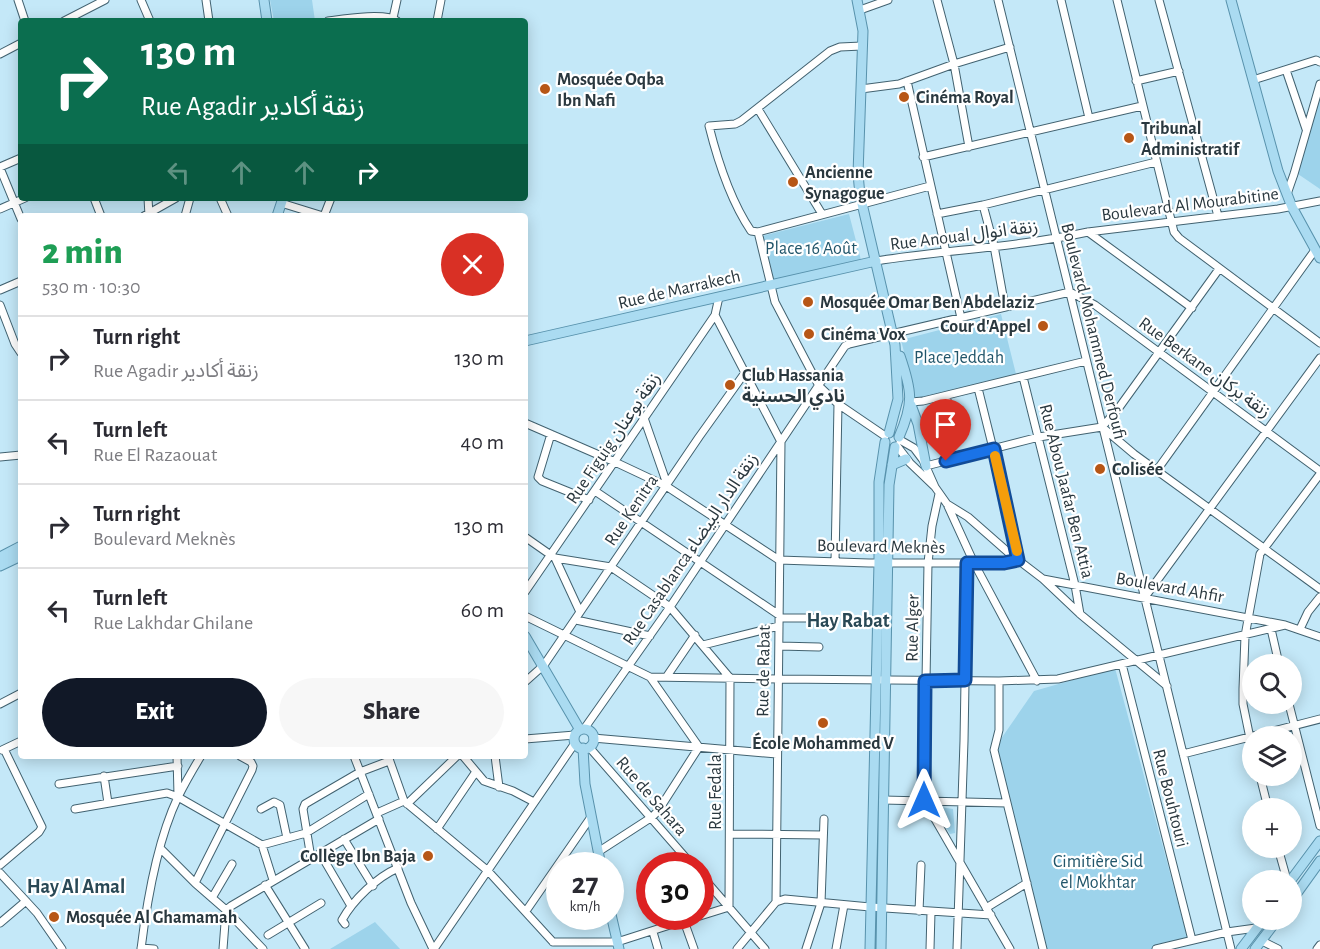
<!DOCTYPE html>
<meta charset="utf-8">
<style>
:root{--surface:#fff;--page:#f7f7f7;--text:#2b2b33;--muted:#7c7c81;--line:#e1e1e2;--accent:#111827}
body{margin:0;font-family:"Alegreya Sans","Noto Sans Arabic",sans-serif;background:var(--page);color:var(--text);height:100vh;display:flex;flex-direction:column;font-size:22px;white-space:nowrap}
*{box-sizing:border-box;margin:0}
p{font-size:20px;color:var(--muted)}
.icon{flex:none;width:33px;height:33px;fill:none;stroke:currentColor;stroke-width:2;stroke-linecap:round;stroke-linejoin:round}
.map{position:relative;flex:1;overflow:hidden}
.details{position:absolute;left:18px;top:213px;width:510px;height:546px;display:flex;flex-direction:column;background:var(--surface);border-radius:6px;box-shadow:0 3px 15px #0003}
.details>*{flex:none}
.top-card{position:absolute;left:18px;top:18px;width:510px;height:183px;border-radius:6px;box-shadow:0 3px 15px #0003;background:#0b6e4f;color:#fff;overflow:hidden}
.fabs{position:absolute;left:1242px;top:654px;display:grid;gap:12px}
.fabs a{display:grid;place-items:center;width:60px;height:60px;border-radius:50%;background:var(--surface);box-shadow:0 3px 15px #0003;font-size:30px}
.speed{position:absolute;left:546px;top:852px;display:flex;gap:12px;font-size:30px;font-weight:700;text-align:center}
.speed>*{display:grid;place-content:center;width:78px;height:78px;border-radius:50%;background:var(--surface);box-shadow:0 3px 15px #0003;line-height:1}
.speed small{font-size:15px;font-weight:400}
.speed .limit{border:9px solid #d22;background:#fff;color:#111}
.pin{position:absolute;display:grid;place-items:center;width:51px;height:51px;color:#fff;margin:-62px -26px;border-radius:50% 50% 50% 0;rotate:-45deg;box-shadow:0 0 6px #0007}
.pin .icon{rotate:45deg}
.me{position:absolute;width:66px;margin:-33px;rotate:0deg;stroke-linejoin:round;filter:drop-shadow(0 0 4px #0008)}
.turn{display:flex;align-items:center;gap:21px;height:126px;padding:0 24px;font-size:27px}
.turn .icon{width:78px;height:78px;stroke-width:2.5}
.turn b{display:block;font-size:42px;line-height:51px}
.lanes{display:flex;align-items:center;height:57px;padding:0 24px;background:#0003;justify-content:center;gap:30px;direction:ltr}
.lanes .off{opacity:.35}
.round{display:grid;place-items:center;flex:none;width:63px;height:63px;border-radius:32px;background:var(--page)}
.summary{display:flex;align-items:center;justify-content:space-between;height:102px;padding:0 24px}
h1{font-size:36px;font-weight:800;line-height:45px;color:#1e9e55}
.button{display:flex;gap:12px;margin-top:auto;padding:12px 24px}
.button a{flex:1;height:69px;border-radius:36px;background:var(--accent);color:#fff;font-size:24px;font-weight:800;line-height:69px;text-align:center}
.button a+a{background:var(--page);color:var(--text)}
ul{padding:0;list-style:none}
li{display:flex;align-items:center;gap:18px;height:84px;padding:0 24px;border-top:2px solid var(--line)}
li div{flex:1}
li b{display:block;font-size:22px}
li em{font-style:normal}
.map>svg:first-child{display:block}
.green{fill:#9dd3eb}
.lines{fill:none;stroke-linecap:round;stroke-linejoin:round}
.minor-casing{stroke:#426270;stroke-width:9}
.major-casing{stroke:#5892ac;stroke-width:11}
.minor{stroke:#fff;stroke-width:7}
.major{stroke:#aadbf1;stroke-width:9}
.route-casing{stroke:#114b97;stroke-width:15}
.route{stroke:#1a73e8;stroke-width:10}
.slow{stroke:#f59e0b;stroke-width:10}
.poi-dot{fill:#b75616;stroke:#fff;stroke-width:2}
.labels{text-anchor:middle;stroke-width:4.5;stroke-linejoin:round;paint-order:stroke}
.poi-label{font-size:18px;font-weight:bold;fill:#2a383f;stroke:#fff;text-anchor:start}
.street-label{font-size:18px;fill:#2a383f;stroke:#fff}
.park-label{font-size:18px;fill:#21556a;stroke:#fff}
.neighbourhood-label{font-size:20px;font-weight:bold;fill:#294855;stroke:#fff}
</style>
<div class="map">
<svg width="1320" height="949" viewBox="0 0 1320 949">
<rect width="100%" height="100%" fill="#c4e8f8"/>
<path class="green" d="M270,0H312L315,21H274Z
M1320,90V189L1298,174Z
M849,214L861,260L773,282L762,236Z
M1001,314L1016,374L916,400L901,340Z
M1115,668L1188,940L1156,949H1045L996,746L1034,691Z
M939,807L953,809L955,833L950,834L937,812Z
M375,922L400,949H330Z"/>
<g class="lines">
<defs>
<path id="minor" d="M18,0L25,21
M141,0L150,21
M206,0L209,21
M937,0L954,64L969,147
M998,0L1231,949
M1061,0L1089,118
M1117,0L1174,232L1179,238L1320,343
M1159,0L1218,216
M860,10L888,0
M393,18L397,0
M64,21L105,0
M328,21C343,19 386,12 397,21
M437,21L441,0
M0,54L21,43
M1286,70L1306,129
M1253,80L1316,60L1320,62
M907,81L961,318
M1136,81L1179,71
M861,89L899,84L954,64L1010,47
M758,109L822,214
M923,157L1142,106
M0,167L21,158
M0,168L21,219
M1287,194L1294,174L1320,84
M94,198L101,216
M148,198L149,216
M220,198L228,216
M281,203L323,216
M983,205L994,246L1005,307
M0,209L25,198
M937,214L983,205L1156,162
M144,216L176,198
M185,216L190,198
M324,216L331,198
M758,232L751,231C730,200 718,162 709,126L735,124L741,121L830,51L840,47L862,46
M758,232L775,302L819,386L838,404L885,436
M758,232L930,186
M1088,232L1192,308
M876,261C946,250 1018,247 1088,232L1278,209L1320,201
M0,290L21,281
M1070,292L1095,305L1320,471
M0,305L15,344L21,353
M715,315L781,442L776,902
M1023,377L1075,585L1080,614
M978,388L1009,513L1019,560
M946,396L952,420
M911,402L923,401L1086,361
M644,418L667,484
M525,423L615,462L666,486L779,560L869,563H1004L1019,560
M1102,427L1134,454L1320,589
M1102,427L1118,409L1219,269
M551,434L538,477L542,481L589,500
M900,440L914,448L923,460L935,487L947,504L974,563L1037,681
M897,446L910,463L934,486
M0,457L21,455
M926,466L1039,437L1102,427
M1157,470L1315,250
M595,491L779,615
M939,494L932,526L928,563L924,800L1010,949
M947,504L968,517L1009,553L1043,579L1285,625L1320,637
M525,537L555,558L611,567L670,607L730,678L729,907L700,916
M555,558L580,612
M835,561L838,404
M1043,579L1080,614L1167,686
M525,592L715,315L719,297
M1145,597L1320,358
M525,616L650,677L779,679L999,681L1058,679L1285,625
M779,618H817
M576,620L650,636
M1271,629L1279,664
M1300,629L1308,612L1320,597
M703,645L779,626
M779,646L819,647
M1122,664L1192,940
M667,676L695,635
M999,681V730L994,750L1043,949
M525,682L544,665L699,437L744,374
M0,704L21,693
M1289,704L1320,826
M584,729L670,607L845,346L849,344L1070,292
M593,738L777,754
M525,739L575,735
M589,747L693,866
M1252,748L1243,704V689L1245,636L1260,554L1320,474
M2,750L21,741
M1183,754L1320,719
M177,756L178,795
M354,756L411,903L433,949
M388,756L404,801L488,871L553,942
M463,756L484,781L513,791L534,802
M495,756L499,787
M104,776L108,803
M1260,776L1268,808
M59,784L178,766
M883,800L1007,803
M407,804L457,756
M75,809L167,793L178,797L262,845
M261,809L274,802L280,805L287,838
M377,813L404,801
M437,829L475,773
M730,834L823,835
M344,839L373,886
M262,845L306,833L369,794
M262,845L273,880
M1278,848L1287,880
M161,849L195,883L226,910L263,949
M598,852L652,817L658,811L699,747L650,677
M320,853L351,906
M311,858L303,809L305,804L360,772L389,761
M0,865L39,832L42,827L4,749
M0,873L37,913L62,949
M700,874L765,949
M195,883L252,770L253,766L251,762L240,756
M265,885L305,949
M212,898L232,864
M776,902L785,899L870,907L991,915
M986,908L1027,883
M526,911L591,817
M919,911L921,865
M684,921L694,949
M0,923L26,901
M345,924L342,920C353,900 377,877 398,868
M653,932L658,949
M268,935L321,903
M1262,941L1278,949
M553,942H617L698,916
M141,948L154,949
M141,949C147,900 157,841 178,797C185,783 193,769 201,756
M223,949L226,910L231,906L379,819
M434,949L575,743
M737,949L776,902
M806,949L821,903L824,819
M836,949L844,905
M930,949L931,912
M957,949L964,741L967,563
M1156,949L1227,932L1256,928
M1317,949L1320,945"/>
<path id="major" d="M264,0L267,21
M857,0L863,31L858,174L860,195L895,345L898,399L889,433
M1231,0L1278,171L1292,207L1320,258
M277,216L283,198
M525,341L876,261
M911,405L918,424L926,466
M899,437C914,403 912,391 900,356
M892,465L906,459
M0,557L21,546
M0,566L21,556
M525,636L580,730
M574 739a10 10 0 1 1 20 0a10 10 0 1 1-20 0Z
M583,748L585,784L601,866
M1291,880L1320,841
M1292,900L1320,861
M610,910L619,949
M870,949L879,562V482L885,442
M881,949L889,485L895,447
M1241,949L1263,920
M1255,949L1277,920"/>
</defs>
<use href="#minor" class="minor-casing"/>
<use href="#major" class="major-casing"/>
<use href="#minor" class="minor"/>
<use href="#major" class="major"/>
</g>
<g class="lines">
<defs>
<path id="route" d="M924,800L925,681L965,680L967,563H1004L1018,560L994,449L946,461"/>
</defs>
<use href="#route" class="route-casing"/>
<use href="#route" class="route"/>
<path class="slow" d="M995,456L1017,551"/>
</g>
<g class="poi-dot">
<circle cx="545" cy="89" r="6"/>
<circle cx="904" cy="97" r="6"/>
<circle cx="1129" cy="138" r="6"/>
<circle cx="793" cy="182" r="6"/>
<circle cx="808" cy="302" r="6"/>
<circle cx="1043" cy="326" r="6"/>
<circle cx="809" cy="334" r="6"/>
<circle cx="730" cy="385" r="6"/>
<circle cx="1100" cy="469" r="6"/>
<circle cx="823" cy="723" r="6"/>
<circle cx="428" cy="856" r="6"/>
<circle cx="54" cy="917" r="6"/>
</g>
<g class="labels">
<g class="poi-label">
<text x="557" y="85">Mosquée Oqba<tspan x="557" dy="21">Ibn Nafi</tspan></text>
<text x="916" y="103">Cinéma Royal</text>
<text x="1141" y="134">Tribunal<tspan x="1141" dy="21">Administratif</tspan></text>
<text x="805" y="178">Ancienne<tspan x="805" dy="21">Synagogue</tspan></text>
<text x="820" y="308">Mosquée Omar Ben Abdelaziz</text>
<text x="1031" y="332" text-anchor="end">Cour d'Appel</text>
<text x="821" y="340">Cinéma Vox</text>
<text x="742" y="381">Club Hassania<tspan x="742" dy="21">نادي الحسنية</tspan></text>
<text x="1112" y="475">Colisée</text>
<text x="823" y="749" text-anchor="middle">École Mohammed V</text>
<text x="416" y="862" text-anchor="end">Collège Ibn Baja</text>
<text x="66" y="923">Mosquée Al Ghamamah</text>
</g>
<g class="street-label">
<text transform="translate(1190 204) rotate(-7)" y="6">Boulevard Al Mourabitine</text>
<text transform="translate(964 235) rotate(-7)" y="6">Rue Anoual زنقة انوال</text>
<text transform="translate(679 289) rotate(-13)" y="6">Rue de Marrakech</text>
<text transform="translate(1094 331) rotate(76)" y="6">Boulevard Mohammed Derfoufi</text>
<text transform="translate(1205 367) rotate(36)" y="6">Rue Berkane زنقة بركان</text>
<text transform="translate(613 438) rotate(-56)" y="6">Rue Figuig زنقة بوعنان</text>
<text transform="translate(1067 491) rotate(76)" y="6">Rue Abou Jaafar Ben Attia</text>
<text transform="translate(631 510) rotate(-56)" y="6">Rue Kenitra</text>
<text transform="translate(881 546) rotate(1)" y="6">Boulevard Meknès</text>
<text transform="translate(690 549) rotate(-56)" y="6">Rue Casablanca زنقة الدار البيضاء</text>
<text transform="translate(1170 587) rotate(10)" y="6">Boulevard Ahfir</text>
<text transform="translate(912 628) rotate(-89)" y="6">Rue Alger</text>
<text transform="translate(763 671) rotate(-89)" y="6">Rue de Rabat</text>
<text transform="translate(715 792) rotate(-90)" y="6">Rue Fedala</text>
<text transform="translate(652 796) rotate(49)" y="6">Rue de Sahara</text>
<text transform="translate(1171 798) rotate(76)" y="6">Rue Bouhtouri</text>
</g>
<g class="park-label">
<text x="811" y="254">Place 16 Août</text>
<text x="959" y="363">Place Jeddah</text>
<text x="1098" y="867">Cimitière Sid<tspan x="1098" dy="21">el Mokhtar</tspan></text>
</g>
<g class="neighbourhood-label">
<text x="848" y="627">Hay Rabat</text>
<text x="76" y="893">Hay Al Amal</text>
</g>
</g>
</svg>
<div class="fabs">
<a><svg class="icon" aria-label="search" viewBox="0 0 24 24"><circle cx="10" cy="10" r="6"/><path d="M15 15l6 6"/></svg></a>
<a><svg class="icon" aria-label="layers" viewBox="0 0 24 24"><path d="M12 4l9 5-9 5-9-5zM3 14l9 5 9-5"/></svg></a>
<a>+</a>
<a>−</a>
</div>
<div class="speed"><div>27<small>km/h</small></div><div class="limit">30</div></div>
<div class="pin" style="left:946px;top:461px;background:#d93025"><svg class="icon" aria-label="arrive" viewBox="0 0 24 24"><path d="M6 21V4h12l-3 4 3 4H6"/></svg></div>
<svg class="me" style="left:924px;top:800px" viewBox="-20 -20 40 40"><path d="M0-17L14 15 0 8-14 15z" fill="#1a73e8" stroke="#fff" stroke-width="4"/></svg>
<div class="top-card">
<div class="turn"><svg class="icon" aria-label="right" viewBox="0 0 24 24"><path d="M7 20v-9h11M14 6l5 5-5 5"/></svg><div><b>130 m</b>Rue Agadir زنقة أكادير</div></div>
<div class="lanes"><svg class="icon off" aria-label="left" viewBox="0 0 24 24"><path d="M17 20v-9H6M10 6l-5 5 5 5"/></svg><svg class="icon off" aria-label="ahead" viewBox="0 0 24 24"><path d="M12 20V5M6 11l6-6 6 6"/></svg><svg class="icon off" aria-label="ahead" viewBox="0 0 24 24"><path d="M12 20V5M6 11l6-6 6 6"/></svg><svg class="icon" aria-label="right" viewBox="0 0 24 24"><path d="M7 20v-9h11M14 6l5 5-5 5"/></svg></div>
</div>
<section class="details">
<div class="summary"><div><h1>2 min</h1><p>530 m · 10:30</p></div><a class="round" style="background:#d93025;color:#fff"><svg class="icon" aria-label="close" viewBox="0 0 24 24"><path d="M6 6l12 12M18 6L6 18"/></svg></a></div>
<ul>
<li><svg class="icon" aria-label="right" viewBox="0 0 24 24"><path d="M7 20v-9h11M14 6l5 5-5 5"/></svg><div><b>Turn right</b><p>Rue Agadir زنقة أكادير</p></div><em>130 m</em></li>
<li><svg class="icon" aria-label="left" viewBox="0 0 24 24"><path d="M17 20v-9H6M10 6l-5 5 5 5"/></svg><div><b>Turn left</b><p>Rue El Razaouat</p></div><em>40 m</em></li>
<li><svg class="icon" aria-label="right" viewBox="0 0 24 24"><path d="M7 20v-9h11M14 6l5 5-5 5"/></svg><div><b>Turn right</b><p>Boulevard Meknès</p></div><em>130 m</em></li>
<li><svg class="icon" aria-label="left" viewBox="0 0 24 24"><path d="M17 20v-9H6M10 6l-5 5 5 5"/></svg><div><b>Turn left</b><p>Rue Lakhdar Ghilane</p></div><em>60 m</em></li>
</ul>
<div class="button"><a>Exit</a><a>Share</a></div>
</section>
</div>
